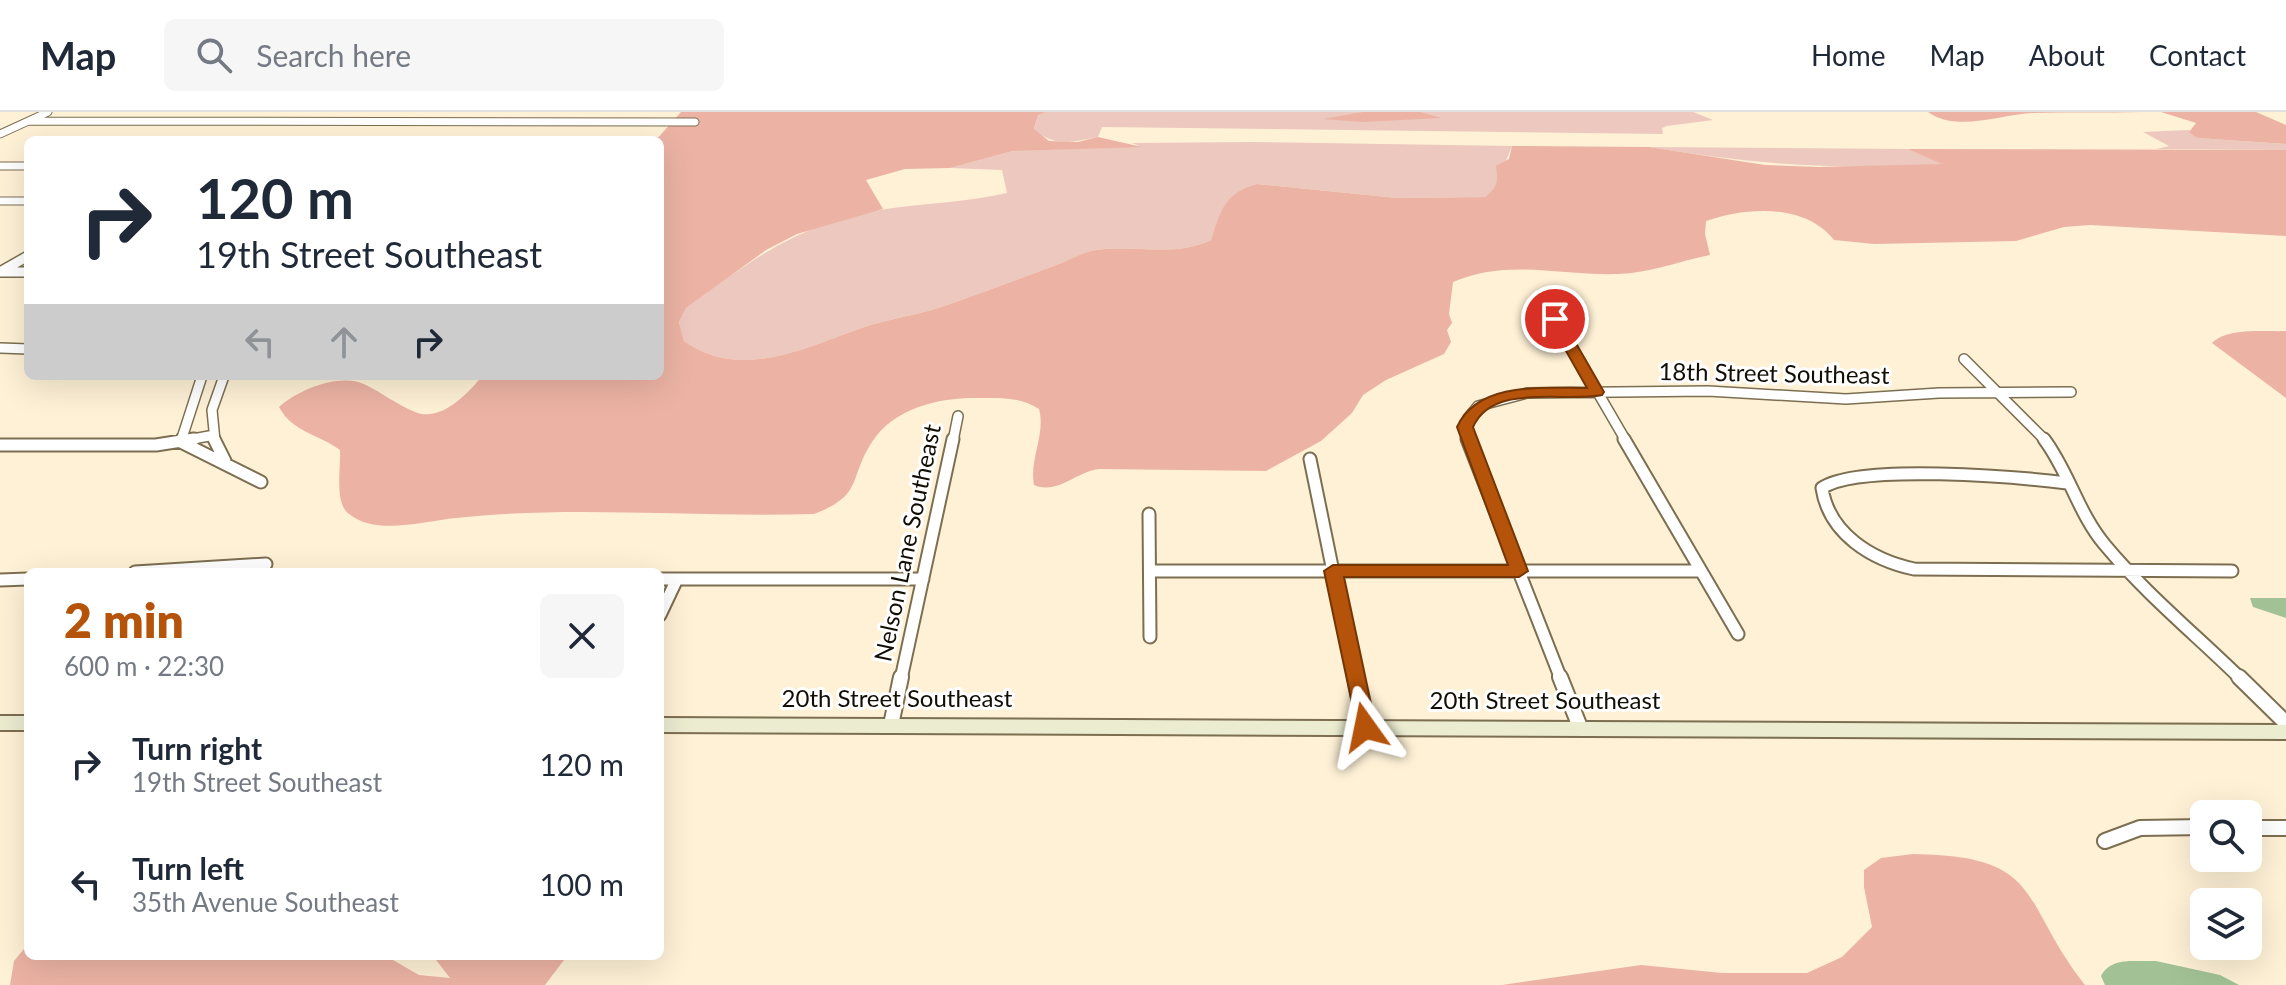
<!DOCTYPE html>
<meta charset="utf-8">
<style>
:root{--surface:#fff;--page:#f6f6f7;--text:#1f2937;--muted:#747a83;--line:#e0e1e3;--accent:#b45309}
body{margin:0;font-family:Lato,sans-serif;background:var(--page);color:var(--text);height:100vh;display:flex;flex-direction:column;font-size:30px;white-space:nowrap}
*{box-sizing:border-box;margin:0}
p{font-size:26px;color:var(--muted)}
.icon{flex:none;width:44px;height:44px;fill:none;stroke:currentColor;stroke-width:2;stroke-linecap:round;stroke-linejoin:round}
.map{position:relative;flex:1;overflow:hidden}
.side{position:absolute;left:24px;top:456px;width:640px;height:392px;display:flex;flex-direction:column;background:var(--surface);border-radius:12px;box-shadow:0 8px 32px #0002}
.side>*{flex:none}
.top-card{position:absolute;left:24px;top:24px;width:640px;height:244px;border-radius:12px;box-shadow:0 8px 32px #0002;background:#fff;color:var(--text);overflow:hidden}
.controls{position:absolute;left:2190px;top:688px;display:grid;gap:16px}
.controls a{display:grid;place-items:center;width:72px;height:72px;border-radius:12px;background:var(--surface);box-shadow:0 8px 32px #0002;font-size:40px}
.pin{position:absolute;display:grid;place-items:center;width:68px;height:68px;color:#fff;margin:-34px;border:4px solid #fff;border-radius:50%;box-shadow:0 2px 8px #0007}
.me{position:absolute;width:88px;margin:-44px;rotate:348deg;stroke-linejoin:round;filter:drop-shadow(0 0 6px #0008)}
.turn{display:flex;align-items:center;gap:28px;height:168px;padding:0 40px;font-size:36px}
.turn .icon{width:104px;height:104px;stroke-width:2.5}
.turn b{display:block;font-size:56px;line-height:68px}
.lanes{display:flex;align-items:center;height:76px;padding:0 40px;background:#0003;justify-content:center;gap:40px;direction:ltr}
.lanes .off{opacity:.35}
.round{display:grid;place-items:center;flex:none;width:84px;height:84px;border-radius:12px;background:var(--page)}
.head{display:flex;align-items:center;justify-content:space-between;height:136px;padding:0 40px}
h1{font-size:48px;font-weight:800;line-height:60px;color:var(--accent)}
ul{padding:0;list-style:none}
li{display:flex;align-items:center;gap:24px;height:120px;padding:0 40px}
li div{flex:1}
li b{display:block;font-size:30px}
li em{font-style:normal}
header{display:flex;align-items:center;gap:48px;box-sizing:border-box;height:112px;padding:0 40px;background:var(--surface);border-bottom:2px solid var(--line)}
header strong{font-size:38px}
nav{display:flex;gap:44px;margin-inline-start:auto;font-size:28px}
.search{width:560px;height:72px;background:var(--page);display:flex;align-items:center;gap:20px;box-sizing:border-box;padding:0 28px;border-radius:12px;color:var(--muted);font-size:30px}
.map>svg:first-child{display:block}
.green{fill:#ecc8bf}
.forest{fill:#ecb3a4}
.water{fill:#a2c295}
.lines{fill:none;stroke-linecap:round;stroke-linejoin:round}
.street-far3-casing{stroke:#7c6e50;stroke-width:9}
.street-far2-casing{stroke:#7c6e50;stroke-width:12}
.street-far1-casing{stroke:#7c6e50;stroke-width:15}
.street-casing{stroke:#7c6e50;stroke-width:18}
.secondary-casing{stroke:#7c6e50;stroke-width:4}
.street-far3{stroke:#fff;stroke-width:7}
.street-far2{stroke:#fff;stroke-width:9}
.street-far1{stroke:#fff;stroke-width:11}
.street{stroke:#fff;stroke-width:14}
.secondary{fill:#ebecd0;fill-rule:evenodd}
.route{fill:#b45309;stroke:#753606;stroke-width:2}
.labels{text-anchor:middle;stroke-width:6;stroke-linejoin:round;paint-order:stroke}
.street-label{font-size:24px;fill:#130e04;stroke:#fff}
</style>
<header>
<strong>Map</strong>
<div class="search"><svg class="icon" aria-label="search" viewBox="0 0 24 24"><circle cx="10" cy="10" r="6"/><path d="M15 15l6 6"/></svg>Search here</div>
<nav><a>Home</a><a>Map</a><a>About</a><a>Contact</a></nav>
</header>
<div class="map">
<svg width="2286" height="873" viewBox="0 0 2286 873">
<rect width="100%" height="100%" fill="#fef1d6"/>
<path class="green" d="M1046,0H1693L1713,8L1667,14L1662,16L1663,22L1102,15L1098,25C1072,30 1056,35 1034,18L1038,2Z
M2189,18L2197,26L2286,32V38L2156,37L2169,34L2143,20Z
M186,24L693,25L660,28H180Z
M1252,30L1512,34L1494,79L1485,85L1397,86L1257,72C1225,80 1220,100 1211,128C1173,146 1136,132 1096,138C1083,140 1069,148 1056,153C1022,166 987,179 953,191C924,202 893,206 864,215C807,235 741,270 684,229L679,210L686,196C754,146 800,111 886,97C926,91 968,90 1007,81L1002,58L950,56L1013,39L1139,34L1132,31Z
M1649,35L1907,37L1943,52C1843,59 1748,52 1649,35Z"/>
<path class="forest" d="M681,0H1046L1038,3L1034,17L1049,29L1078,30L1098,25L1142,35L1013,39L950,56L905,57L866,68L883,97L797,122L766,138L686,196L679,210L684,229C741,270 807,235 864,215C893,206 924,202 953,191C987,179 1022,166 1056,153C1069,148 1083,140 1096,138C1136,132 1173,146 1211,128C1220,99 1225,80 1257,72L1397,86L1485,85C1498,76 1498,69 1496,54L1509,47L1512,34L1649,35L1765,53L1819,55L1942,52L1907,37L2286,38V124L2090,113L2064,115L2016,129L1874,132L1834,128C1805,91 1746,95 1706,109L1705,122L1710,143C1680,149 1649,161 1618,162C1560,164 1509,146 1453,170L1449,202L1452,211L1447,218L1451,230L1444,242L1386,268L1363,283L1352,301L1321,329L1266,359L1099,357C1075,360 1058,383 1034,373C1029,347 1046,323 1039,297C1018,284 999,286 975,286C938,286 894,296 872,330C848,367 864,383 814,402C695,406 575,393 456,406C425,409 376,424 349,402C334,391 341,356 340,338C319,322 293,321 279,295C298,278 340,260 366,273C382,281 398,293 415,300C440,311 469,281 482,264H660V28H656Z
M1363,0H1420L1441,6L1362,10L1323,7Z
M1928,0H2141C2105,1 2069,0 2033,1C2001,2 1957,21 1928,0Z
M2161,0H2256L2286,13V32L2197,26L2189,20L2196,11Z
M2286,219V286L2212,231C2228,215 2265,220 2286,219Z
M1913,742C2046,744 2018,788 2085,873H1502L1641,853L1722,861H1807L1842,845L1872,815L1864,775V758L1881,746Z
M28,832V844H386L419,863L450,866L433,844H567L545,873H10L14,849Z"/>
<path class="water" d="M2250,486H2286V506L2253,495Z
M2156,849L2220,863L2239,873H2105L2101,864C2111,844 2136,850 2156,849Z"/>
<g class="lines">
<defs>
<path id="street-far3" d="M29,9L695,10
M0,22L48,0
M0,54H28
M0,89H27"/>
<path id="street-far2" d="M0,160L28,144
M1,160H28
M1541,183L1626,329
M0,236L28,237
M1964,247L2046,329
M181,329L202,264
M182,329L209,324
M215,329L212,298L224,264
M953,329L958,304
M1468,329V306L1478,294L1527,281L1708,279L1846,287L1939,281L2071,280"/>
<path id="street-far1" d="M182,327L181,330L261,370
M214,327L225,349
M1467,327L1561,567
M1624,327L1738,522
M2044,327C2069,360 2078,401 2105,433C2145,481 2196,523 2241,567
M0,333H156L194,327
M1310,347L1355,567
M2067,371C2019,365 1858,351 1822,376C1829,422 1872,448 1914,457L2232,459
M1149,402L1150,525
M1150,459H1701
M135,460L266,452
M660,467H923
M0,468L28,467
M660,503L677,467
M901,567L953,327"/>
<path id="street" d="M1355,565L1365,615
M1560,565L1580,615
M2239,565L2286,611
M891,613L901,565
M2248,716H2286
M2105,729L2140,716L2204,715"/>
<path id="secondary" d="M0,604H28V618H0Z
M660,606L2286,613V627L660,620Z"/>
</defs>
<use href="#street-far3" class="street-far3-casing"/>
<use href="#street-far2" class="street-far2-casing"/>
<use href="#street-far1" class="street-far1-casing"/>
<use href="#street" class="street-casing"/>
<use href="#secondary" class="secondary-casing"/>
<use href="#street-far3" class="street-far3"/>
<use href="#street-far2" class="street-far2"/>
<use href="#street-far1" class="street-far1"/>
<use href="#street" class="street"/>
<use href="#secondary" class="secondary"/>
</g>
<path class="route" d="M1555,203L1562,207L1604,280L1602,283C1564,291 1493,270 1473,315L1528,459L1519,465H1344L1376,615L1373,620H1358L1324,459L1333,453H1508L1457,315C1478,269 1544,276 1587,276L1548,207Z"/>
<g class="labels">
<g class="street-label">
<text transform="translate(1774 262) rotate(1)" y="8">18th Street Southeast</text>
<text transform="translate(908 431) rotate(-78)" y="8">Nelson Lane Southeast</text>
<text x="897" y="595">20th Street Southeast</text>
<text x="1545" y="597">20th Street Southeast</text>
</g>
</g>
</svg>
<div class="controls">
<a><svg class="icon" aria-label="search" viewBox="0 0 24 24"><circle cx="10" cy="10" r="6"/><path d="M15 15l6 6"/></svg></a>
<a><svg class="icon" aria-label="layers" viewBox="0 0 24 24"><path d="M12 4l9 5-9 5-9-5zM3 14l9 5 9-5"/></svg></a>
</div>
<div class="pin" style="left:1555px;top:207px;background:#d93025"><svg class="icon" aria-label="arrive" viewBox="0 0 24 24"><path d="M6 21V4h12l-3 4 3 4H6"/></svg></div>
<svg class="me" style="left:1365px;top:615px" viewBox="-20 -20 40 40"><path d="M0-17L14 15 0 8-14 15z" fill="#b45309" stroke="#fff" stroke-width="4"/></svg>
<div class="top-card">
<div class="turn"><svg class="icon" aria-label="right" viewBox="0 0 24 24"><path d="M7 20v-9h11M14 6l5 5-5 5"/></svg><div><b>120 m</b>19th Street Southeast</div></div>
<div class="lanes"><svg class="icon off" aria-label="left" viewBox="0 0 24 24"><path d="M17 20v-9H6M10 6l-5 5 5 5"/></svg><svg class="icon off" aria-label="ahead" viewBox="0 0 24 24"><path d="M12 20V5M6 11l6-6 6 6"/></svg><svg class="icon" aria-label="right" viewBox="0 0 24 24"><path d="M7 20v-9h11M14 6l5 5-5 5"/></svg></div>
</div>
<section class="side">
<div class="head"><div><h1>2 min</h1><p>600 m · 22:30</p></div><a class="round"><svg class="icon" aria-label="close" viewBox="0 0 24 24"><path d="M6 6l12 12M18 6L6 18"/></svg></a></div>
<ul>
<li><svg class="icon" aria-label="right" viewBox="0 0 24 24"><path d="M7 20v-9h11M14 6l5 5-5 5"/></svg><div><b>Turn right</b><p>19th Street Southeast</p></div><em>120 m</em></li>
<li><svg class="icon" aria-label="left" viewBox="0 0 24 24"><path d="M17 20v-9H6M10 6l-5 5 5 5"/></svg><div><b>Turn left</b><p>35th Avenue Southeast</p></div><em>100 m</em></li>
</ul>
</section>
</div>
